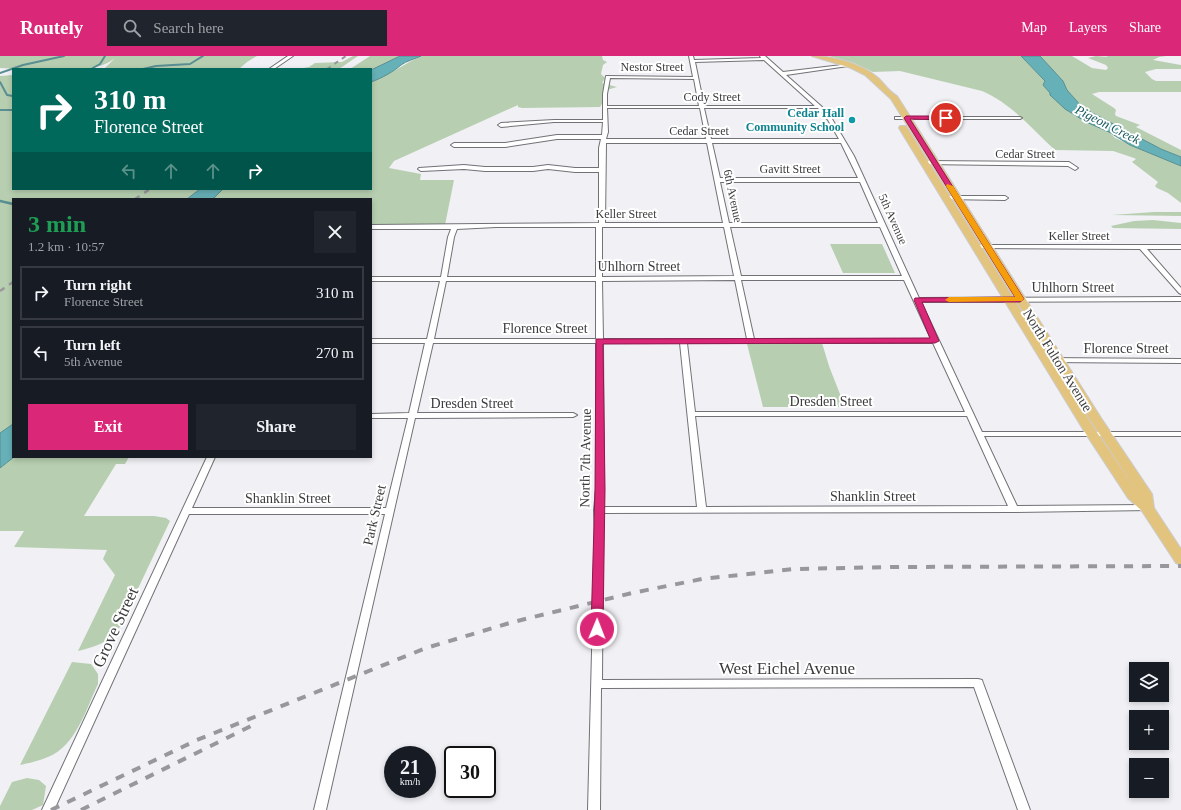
<!DOCTYPE html>
<meta charset="utf-8">
<style>
:root{--surface:#171b24;--page:#20242c;--text:#f1f3f6;--muted:#9ea1a6;--line:#363941;--accent:#db2777}
body{margin:0;font-family:Georgia,serif;background:var(--page);color:var(--text);height:100vh;display:flex;flex-direction:column;font-size:15px;white-space:nowrap}
*{box-sizing:border-box;margin:0}
p{font-size:13px;color:var(--muted)}
.icon{flex:none;width:22px;height:22px;fill:none;stroke:currentColor;stroke-width:2;stroke-linecap:round;stroke-linejoin:round}
.map{position:relative;flex:1;overflow:hidden}
.drawer{position:absolute;left:12px;top:142px;width:360px;height:260px;display:flex;flex-direction:column;background:var(--surface);border-radius:0px;box-shadow:0 2px 6px #0003}
.drawer>*{flex:none}
.top-card{position:absolute;left:12px;top:12px;width:360px;height:122px;border-radius:0px;box-shadow:0 2px 6px #0003;background:#00695c;color:#fff;overflow:hidden}
.tools{position:absolute;left:1129px;top:606px;display:grid;gap:8px}
.tools a{display:grid;place-items:center;width:40px;height:40px;border-radius:0px;background:var(--surface);box-shadow:0 2px 6px #0003;font-size:20px}
.speed{position:absolute;left:384px;top:690px;display:flex;gap:8px;font-size:20px;font-weight:700;text-align:center}
.speed>*{display:grid;place-content:center;width:52px;height:52px;border-radius:50%;background:var(--surface);box-shadow:0 2px 6px #0003;line-height:1}
.speed small{font-size:10px;font-weight:400}
.speed .limit{border:2px solid #111;border-radius:6px;background:#fff;color:#111}
.pin{position:absolute;display:grid;place-items:center;width:34px;height:34px;color:#fff;margin:-17px;border:2px solid #fff;border-radius:50%;box-shadow:0 1px 4px #0007}
.me{position:absolute;width:44px;margin:-22px;rotate:1deg;stroke-linejoin:round;filter:drop-shadow(0 0 3px #0008)}
.turn{display:flex;align-items:center;gap:14px;height:84px;padding:0 16px;font-size:18px}
.turn .icon{width:52px;height:52px;stroke-width:2.5}
.turn b{display:block;font-size:28px;line-height:34px}
.lanes{display:flex;align-items:center;height:38px;padding:0 16px;background:#0003;justify-content:center;gap:20px;direction:ltr}
.lanes .off{opacity:.35}
.round{display:grid;place-items:center;flex:none;width:42px;height:42px;border-radius:0px;background:var(--page)}
.summary{display:flex;align-items:center;justify-content:space-between;height:68px;padding:0 16px}
h1{font-size:24px;font-weight:700;line-height:30px;color:#1e9e55}
.button{display:flex;gap:8px;margin-top:auto;padding:8px 16px}
.button a{flex:1;height:46px;border-radius:0px;background:var(--accent);color:#fff;font-size:16px;font-weight:700;line-height:46px;text-align:center}
.button a+a{background:var(--page);color:var(--text)}
ul{padding:0;list-style:none}
li{display:flex;align-items:center;gap:12px;height:54px;margin:0 8px 6px;padding:0 8px;border:2px solid var(--line);border-radius:0px}
li div{flex:1}
li b{display:block;font-size:15px}
li em{font-style:normal}
header{display:flex;align-items:center;gap:24px;box-sizing:border-box;height:56px;padding:0 20px;background:var(--accent);color:#fff}
header strong{font-size:19px}
nav{display:flex;gap:22px;margin-inline-start:auto;font-size:14px}
.search{width:280px;height:36px;background:var(--page);display:flex;align-items:center;gap:10px;box-sizing:border-box;padding:0 14px;border-radius:0px;color:var(--muted);font-size:15px}
.map>svg:first-child{display:block}
.green{fill:#b7cfb0}
.water{fill:#66b1b7;stroke:#598e92}
.lines{fill:none;stroke-linecap:round;stroke-linejoin:round}
.stream-far1{stroke:#598e92;stroke-width:2}
.stream{stroke:#598e92;stroke-width:2.5}
.minor-casing{stroke:#717276;stroke-width:2}
.primary-casing{stroke:#cccccd;stroke-width:2}
.minor{fill:#fff;fill-rule:evenodd}
.primary{fill:#e2c47f;fill-rule:evenodd}
.rail-far2{stroke:#98989c;stroke-width:2;stroke-dasharray:4.5 4.5;stroke-linecap:butt}
.rail-far1{stroke:#98989c;stroke-width:2.5;stroke-dasharray:5.5 5.5;stroke-linecap:butt}
.rail{stroke:#98989c;stroke-width:4;stroke-dasharray:9 9;stroke-linecap:butt}
.route{fill:#db2777;stroke:#8e194d}
.slow{fill:#f59e0b}
.culture-dot{fill:#0f9aa8;stroke:#fff;stroke-width:1.5}
.labels{text-anchor:middle;stroke-width:4;stroke-linejoin:round;paint-order:stroke}
.far-street-label{font-size:12px;fill:#3b3b3d;stroke:#fff}
.far-culture-label{font-size:12px;font-weight:bold;fill:#0d838f;stroke:#fff;text-anchor:end}
.far-water-label{font-size:13px;font-style:italic;fill:#13555a;stroke:#fff}
.street-label{font-size:14px;fill:#3b3b3d;stroke:#fff}
.near-street-label{font-size:17px;fill:#3b3b3d;stroke:#fff}
</style>
<header>
<strong>Routely</strong>
<div class="search"><svg class="icon" aria-label="search" viewBox="0 0 24 24"><circle cx="10" cy="10" r="6"/><path d="M15 15l6 6"/></svg>Search here</div>
<nav><a>Map</a><a>Layers</a><a>Share</a></nav>
</header>
<div class="map">
<svg width="1181" height="754" viewBox="0 0 1181 754">
<rect width="100%" height="100%" fill="#f0f0f5"/>
<path class="green" d="M0,0H257L247,6L239,13H104L115,2C112,4 108,7 105,8C85,18 24,13 0,12Z
M353,0H358L339,13H298L309,11L315,7L342,6Z
M370,0H400L371,14L350,13Z
M421,0H602L603,4L607,6L603,9L601,18L605,22L602,27L617,31L603,35V46L600,51L522,52L518,51V49L394,105L389,112L421,118L420,124H454L445,169L371,168V143H213L223,133H371V26C389,19 404,8 421,0Z
M829,0H1021L1045,25L1043,29L1050,37V39L1075,60L1109,76L1115,82L1181,110V147L1168,137L1157,132L1155,130L1158,126L1132,106L1136,103L1134,102L1113,95L1055,94C1032,73 1011,47 982,35L900,15L873,16L854,7Z
M1040,0H1072L1092,12L1106,14L1108,12L1106,9L1088,2L1096,0L1108,1L1106,0H1166L1159,1L1153,4L1181,9V13H1156L1145,16L1152,23L1156,25H1181V36H1099L1092,38L1114,52L1116,54L1115,58L1116,60L1140,69L1136,71L1181,94V101L1161,93L1083,52L1067,34L1063,25Z
M13,19V133H200L187,143H13V368L0,377V20Z
M1154,156H1181V160L1112,159Z
M1153,164L1181,167V173L1113,172L1111,170L1134,165Z
M830,188H882L895,217H843Z
M822,287L829,310L845,351H763L747,288Z
M14,401H129L125,408H116L84,460H154L166,462L170,465L116,579C104,587 92,592 78,595L115,519L103,503L107,494L14,491L24,475H0V412Z
M72,606L91,608L98,618V628C86,653 76,690 48,701C39,705 29,707 20,709Z
M27,722L39,724L46,730L43,749L32,754H0V750L12,726Z"/>
<path class="water" d="M400,0H421C415,3 406,5 401,9C393,16 382,22 371,26V28V14Z
M1021,0H1040L1063,25L1067,34L1083,52L1161,93L1181,101V110L1130,89L1109,76L1086,66L1065,53L1050,39V37L1043,29L1045,25Z
M200,133H223L213,143H187Z
M13,368L14,401L0,412V377Z"/>
<g class="lines">
<path class="stream-far1" d="M91,13L100,8L105,0
M143,13L156,10L190,8L203,0
M0,17L23,9L64,0
M0,26L7,39L13,40
M0,54H13"/>
<path class="stream" d="M0,145L13,148"/>
<defs>
<path id="minor" d="M288,0H293L274,13H269Z
M689,0H693L694,4L761,2L760,0H765L783,16L850,8V10H848L786,19L821,50L832,63L854,100L919,242L1181,241V245L921,246L982,376H1181V380H984L1017,450L1147,449L1151,452L1150,454L1014,456L603,457V477L602,624L978,623L982,624L983,627L1030,754H1018L974,631L601,632L600,754H588L595,477L594,454L596,433V287H433L417,357H573L577,359L573,361L415,362L326,754H314L385,458H189L54,754H42L207,401H215L192,452H386L408,362H371V358L409,357L425,287H371V283H427L440,225H371V221H441L448,181L451,173H371V169L599,167V116H575L548,113L533,115H485L464,113L421,115L418,113L419,112L464,109L485,111H533L548,109L575,112H599V92L601,83H557L505,91H454L451,89L454,87H505L557,79H602L603,66H554L501,71L498,69L501,67L554,64H603V38L606,20L693,21ZM764,4L815,50H704L695,6ZM610,22L694,23L699,50H607V38ZM607,52H700L706,83H606L608,76ZM704,52H818L828,64L839,83H711ZM606,87H707L723,167H605ZM712,87H841L858,122H720ZM720,126H860L878,167H729ZM496,171H596V221H447L454,181L457,173ZM602,171H724L734,220L602,221ZM730,171H880L902,220H741ZM735,224L747,283H603L602,225ZM741,224H904L931,283H754ZM446,225H596V283H434ZM603,287H680L697,451H603L604,433ZM687,287H933L965,356H695ZM695,360H967L1008,450L706,451Z
M895,61H1020L1022,62L1020,63H895Z
M925,105L1069,106L1078,112L1075,114L1068,110L923,108L922,107Z
M946,140H1005L1008,142L1005,144L944,143L943,142Z
M977,189H1181V193H1147L1181,232V238L1179,237L1140,193L975,192V190Z
M1044,302L1181,303V307L1047,306H1044L1043,304Z"/>
<path id="primary" d="M812,0C833,0 860,7 877,21C884,27 888,35 897,40L1101,362L1152,438L1154,452L1181,493V509L1176,507L1142,455L1128,442L1086,378L899,72L900,70H906L907,72L1098,378L1139,438L1089,362L891,43L865,19L851,12Z"/>
</defs>
<use href="#minor" class="minor-casing"/>
<use href="#primary" class="primary-casing"/>
<use href="#minor" class="minor"/>
<use href="#primary" class="primary"/>
<path class="rail-far2" d="M327,13L346,0"/>
<path class="rail-far1" d="M135,143L150,133
M0,235L13,226"/>
<path class="rail" d="M51,754L197,684L426,592L513,566L632,537L702,523L794,513L892,511L1181,510
M81,754L253,669"/>
</g>
<path class="route" d="M906,60H946L949,62L946,64L910,63L1024,243L1020,246H922L939,285L935,287L603,288L605,433L603,573L601,576L597,577L593,576L591,573L595,433L596,283L930,282L914,244L915,242L1015,241L904,62Z"/>
<path class="slow" d="M947,128L953,130L1024,243L1022,245L949,246L945,244L949,241H1015L946,130Z"/>
<circle class="culture-dot" cx="852" cy="64" r="4"/>
<g class="labels">
<g class="far-street-label">
<text x="652" y="15">Nestor Street</text>
<text x="712" y="45">Cody Street</text>
<text x="699" y="79">Cedar Street</text>
<text x="1025" y="102">Cedar Street</text>
<text x="790" y="117">Gavitt Street</text>
<text transform="translate(733 140) rotate(78)" y="4">6th Avenue</text>
<text x="626" y="162">Keller Street</text>
<text transform="translate(893 163) rotate(66)" y="4">5th Avenue</text>
<text x="1079" y="184">Keller Street</text>
</g>
<g class="far-culture-label">
<text x="844" y="61">Cedar Hall<tspan x="844" dy="14">Community School</tspan></text>
</g>
<g class="far-water-label">
<text transform="translate(1108 68) rotate(27)" y="5">Pigeon Creek</text>
</g>
<g class="street-label">
<text x="639" y="215">Uhlhorn Street</text>
<text x="1073" y="236">Uhlhorn Street</text>
<text x="545" y="277">Florence Street</text>
<text x="1126" y="297">Florence Street</text>
<text transform="translate(1058 304) rotate(58)" y="5">North Fulton Avenue</text>
<text x="831" y="350">Dresden Street</text>
<text x="472" y="352">Dresden Street</text>
<text transform="translate(585 402) rotate(-89)" y="5">North 7th Avenue</text>
<text x="873" y="445">Shanklin Street</text>
<text x="288" y="447">Shanklin Street</text>
<text transform="translate(374 459) rotate(-77)" y="5">Park Street</text>
</g>
<g class="near-street-label">
<text transform="translate(115 571) rotate(-65)" y="6">Grove Street</text>
<text x="787" y="618">West Eichel Avenue</text>
</g>
</g>
</svg>
<div class="tools">
<a><svg class="icon" aria-label="layers" viewBox="0 0 24 24"><path d="M12 4l9 5-9 5-9-5zM3 14l9 5 9-5"/></svg></a>
<a>+</a>
<a>−</a>
</div>
<div class="speed"><div>21<small>km/h</small></div><div class="limit">30</div></div>
<div class="pin" style="left:946px;top:62px;background:#d93025"><svg class="icon" aria-label="arrive" viewBox="0 0 24 24"><path d="M6 21V4h12l-3 4 3 4H6"/></svg></div>
<svg class="me" style="left:597px;top:573px" viewBox="-20 -20 40 40"><circle r="17" fill="#db2777" stroke="#fff" stroke-width="3"/><path d="M0-11L8 9 0 5-8 9z" fill="#fff"/></svg>
<div class="top-card">
<div class="turn"><svg class="icon" aria-label="right" viewBox="0 0 24 24"><path d="M7 20v-9h11M14 6l5 5-5 5"/></svg><div><b>310 m</b>Florence Street</div></div>
<div class="lanes"><svg class="icon off" aria-label="left" viewBox="0 0 24 24"><path d="M17 20v-9H6M10 6l-5 5 5 5"/></svg><svg class="icon off" aria-label="ahead" viewBox="0 0 24 24"><path d="M12 20V5M6 11l6-6 6 6"/></svg><svg class="icon off" aria-label="ahead" viewBox="0 0 24 24"><path d="M12 20V5M6 11l6-6 6 6"/></svg><svg class="icon" aria-label="right" viewBox="0 0 24 24"><path d="M7 20v-9h11M14 6l5 5-5 5"/></svg></div>
</div>
<section class="drawer">
<div class="summary"><div><h1>3 min</h1><p>1.2 km · 10:57</p></div><a class="round"><svg class="icon" aria-label="close" viewBox="0 0 24 24"><path d="M6 6l12 12M18 6L6 18"/></svg></a></div>
<ul>
<li><svg class="icon" aria-label="right" viewBox="0 0 24 24"><path d="M7 20v-9h11M14 6l5 5-5 5"/></svg><div><b>Turn right</b><p>Florence Street</p></div><em>310 m</em></li>
<li><svg class="icon" aria-label="left" viewBox="0 0 24 24"><path d="M17 20v-9H6M10 6l-5 5 5 5"/></svg><div><b>Turn left</b><p>5th Avenue</p></div><em>270 m</em></li>
</ul>
<div class="button"><a>Exit</a><a>Share</a></div>
</section>
</div>
